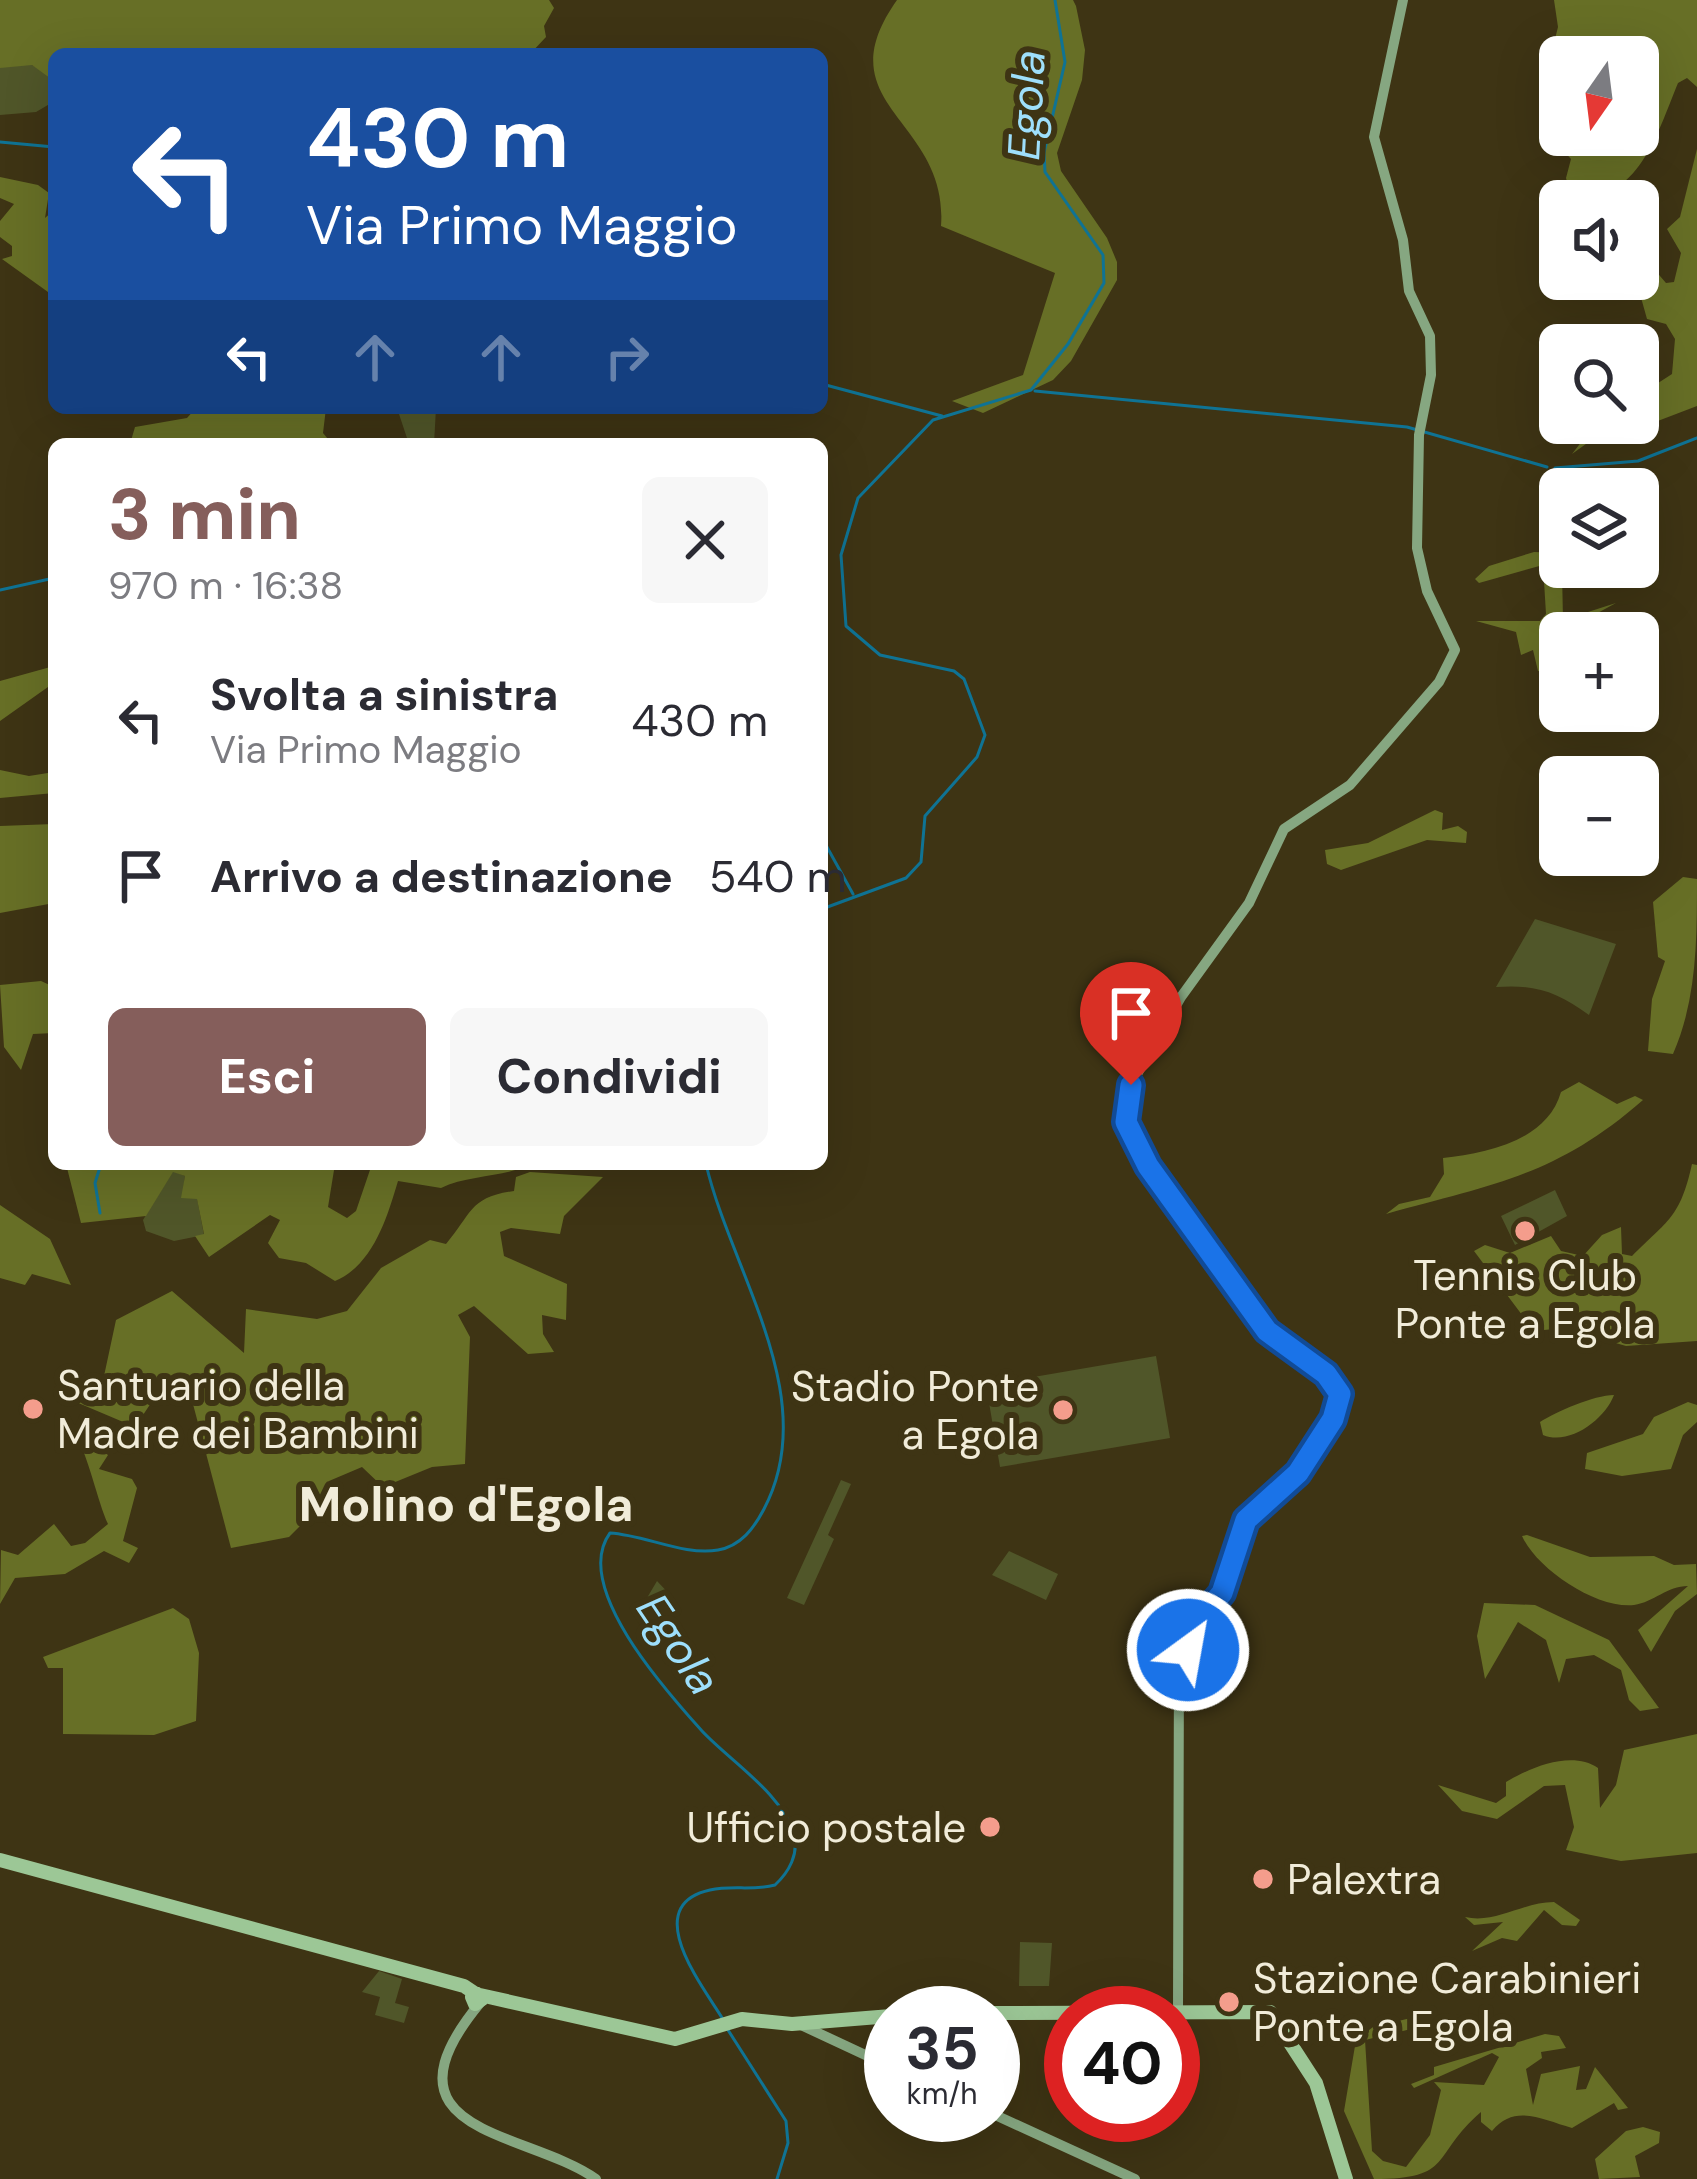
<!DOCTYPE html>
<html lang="it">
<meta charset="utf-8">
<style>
:root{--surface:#fff;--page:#f7f7f7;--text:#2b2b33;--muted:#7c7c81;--accent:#855e5b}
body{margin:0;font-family:"DM Sans",sans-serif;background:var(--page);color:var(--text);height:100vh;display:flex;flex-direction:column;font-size:45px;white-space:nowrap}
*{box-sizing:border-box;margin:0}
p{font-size:39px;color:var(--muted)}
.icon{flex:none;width:66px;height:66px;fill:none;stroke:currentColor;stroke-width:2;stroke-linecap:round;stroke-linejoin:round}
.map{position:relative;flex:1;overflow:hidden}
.details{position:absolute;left:48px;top:438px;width:780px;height:732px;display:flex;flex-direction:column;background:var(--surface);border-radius:18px;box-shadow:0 12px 48px #0002}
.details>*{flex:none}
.banner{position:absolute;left:48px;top:48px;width:780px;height:366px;border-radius:18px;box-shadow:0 12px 48px #0002;background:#1a4fa0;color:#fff;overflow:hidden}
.needle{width:78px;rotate:194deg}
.buttons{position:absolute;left:1539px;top:36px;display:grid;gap:24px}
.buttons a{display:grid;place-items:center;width:120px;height:120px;border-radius:18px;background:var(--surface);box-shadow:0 12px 48px #0002;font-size:60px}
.speed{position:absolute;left:864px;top:1986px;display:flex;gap:24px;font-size:60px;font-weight:700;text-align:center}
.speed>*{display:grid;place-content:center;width:156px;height:156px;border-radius:50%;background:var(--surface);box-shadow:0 12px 48px #0002;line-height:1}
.speed small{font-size:30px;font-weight:400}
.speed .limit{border:18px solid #d22;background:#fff;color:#111}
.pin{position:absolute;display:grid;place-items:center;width:102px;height:102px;color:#fff;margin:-123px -51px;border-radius:50% 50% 50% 0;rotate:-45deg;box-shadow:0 0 12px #0007}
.pin .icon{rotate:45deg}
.me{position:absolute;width:132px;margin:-66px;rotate:32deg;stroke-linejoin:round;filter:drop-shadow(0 0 9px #0008)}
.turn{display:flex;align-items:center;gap:42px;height:252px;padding:0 60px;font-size:54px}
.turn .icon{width:156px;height:156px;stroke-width:2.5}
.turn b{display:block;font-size:84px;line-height:102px}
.lanes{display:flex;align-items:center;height:114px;padding:0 60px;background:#0003;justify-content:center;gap:60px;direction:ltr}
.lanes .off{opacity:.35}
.round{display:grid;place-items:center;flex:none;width:126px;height:126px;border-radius:18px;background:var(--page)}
.overview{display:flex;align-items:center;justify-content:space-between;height:204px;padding:0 60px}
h1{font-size:72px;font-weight:800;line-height:90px;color:var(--accent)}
.cta{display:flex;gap:24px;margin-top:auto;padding:24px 60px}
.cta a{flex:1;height:138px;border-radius:18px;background:var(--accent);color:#fff;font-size:48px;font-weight:800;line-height:138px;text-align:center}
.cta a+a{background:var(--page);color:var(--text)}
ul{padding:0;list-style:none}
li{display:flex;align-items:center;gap:36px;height:156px;padding:0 60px}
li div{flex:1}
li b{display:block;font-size:45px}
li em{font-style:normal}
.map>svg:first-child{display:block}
.green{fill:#505629}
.forest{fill:#676f26}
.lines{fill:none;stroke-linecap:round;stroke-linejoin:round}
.stream{stroke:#0f7394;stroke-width:3}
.secondary{stroke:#86a781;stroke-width:10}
.primary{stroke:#9cc796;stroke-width:14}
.route-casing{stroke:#114b97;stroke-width:30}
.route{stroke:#1a73e8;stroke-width:21}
.poi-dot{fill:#f49d8c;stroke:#3e3414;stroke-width:4.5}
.labels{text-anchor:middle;stroke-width:12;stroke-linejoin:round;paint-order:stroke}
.poi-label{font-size:42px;fill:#f1ecd9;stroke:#3e3414;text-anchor:start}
.water-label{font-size:45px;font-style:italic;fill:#9edffb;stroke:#3e3414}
.quarter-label{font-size:48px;font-weight:bold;fill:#f1ecd9;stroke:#3e3414}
</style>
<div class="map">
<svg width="1697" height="2179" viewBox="0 0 1697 2179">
<rect width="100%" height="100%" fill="#3e3414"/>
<path class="green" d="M7,64L32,65L51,75L53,102L36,112L0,115V68Z
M397,408H436L434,444H409Z
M1535,919L1616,944L1589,1015C1557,992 1536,984 1496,987Z
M173,1171L185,1176L183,1192L197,1198L204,1235L174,1241L146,1231L143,1220Z
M1555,1190L1567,1216L1515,1245L1501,1216Z
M1156,1356L1170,1438L1000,1467L986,1385Z
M841,1480L851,1484L828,1535L834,1539L804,1605L787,1598Z
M1009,1551L1058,1574L1046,1600L992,1575Z
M657,1581L675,1600L649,1631L644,1603Z
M1020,1942L1052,1943L1049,1986H1019Z
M379,1971L402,1979L395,2003L409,2007L404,2023L375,2015L380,1997L362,1992Z"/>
<path class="forest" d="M0,0H549L554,8L544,26L546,37L530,54H54V81L32,65L0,68Z
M897,0H1073L1076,6L1085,50L1082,80L1057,153L1061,171L1107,238L1117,262V280L1071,361L1053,380L983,413L952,401L1023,375L1055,273L941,226C949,118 822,106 897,0Z
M1554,0H1697V87L1687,78L1678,83C1657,134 1639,201 1572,201L1566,178L1571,159L1559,146L1561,135H1638V57H1560V130L1547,71L1558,27Z
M1697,149V406L1629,432L1604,431L1572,454L1596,423H1638V396L1672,374L1675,339L1666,324L1647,319L1640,294L1628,279L1654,269L1666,283L1674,282L1681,253L1667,229L1680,217Z
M0,177L38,185L49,193L45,218L54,210V290L48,292L2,259L12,256V246L0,237V221L14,204L0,198Z
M196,408H326L323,433L332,444H130L135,427L187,418Z
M1534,552L1560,553V567H1591L1562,571L1563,620L1616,603L1581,622L1574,633L1544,639L1546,672L1538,671L1533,650L1521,655L1516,632L1476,621H1540L1546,614L1543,565L1479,583L1475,579L1489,566Z
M54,666L48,687L0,721V681Z
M0,770L29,776L54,772V793L0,798Z
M1435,810L1443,813L1442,830L1458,826L1467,832L1466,843L1427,840L1341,870L1327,864L1325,850L1368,843Z
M54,824V903L0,913V826Z
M1683,877L1697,879C1697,940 1697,999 1673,1054L1648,1051L1652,999L1665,961L1658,957L1653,902Z
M41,981L54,987V1033L33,1034L21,1070L4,1047L0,985Z
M1579,1082L1617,1104L1635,1096L1643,1100C1556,1176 1494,1184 1386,1214L1399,1204L1430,1197L1444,1174L1443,1158C1487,1153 1547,1141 1561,1092Z
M76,1164H335L328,1207L347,1218L356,1211L372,1164L524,1166C506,1177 467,1175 441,1188L398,1181C387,1218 373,1265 335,1281L306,1263L279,1258L268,1243L280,1220L270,1215L209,1257L195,1236L204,1234L197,1199L181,1198L185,1176L173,1172L146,1216L81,1223L67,1168Z
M1692,1164L1697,1165V1341L1626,1346L1564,1328L1534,1331L1474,1251L1485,1245L1510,1253L1551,1236L1561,1251L1583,1256L1602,1235L1621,1227L1622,1254L1632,1256C1668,1220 1680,1218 1692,1164Z
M530,1172L603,1177L564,1216L560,1234L511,1228L500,1232L504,1256L567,1284L566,1320L542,1315L543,1334L554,1352L528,1354L474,1306L458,1315L470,1337L465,1464L432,1467L383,1487L362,1467L329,1481L331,1495L289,1537L231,1548L189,1389L163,1385L135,1427L76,1402L78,1389L101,1390L116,1320L172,1291L244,1353L246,1309L317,1319L347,1311L381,1268L430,1240L446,1244C472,1214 469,1197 514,1191L516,1177Z
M0,1205L50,1239L71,1285L32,1274L25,1285L0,1278Z
M1614,1395C1605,1419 1570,1446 1543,1435L1540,1422C1556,1412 1594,1395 1614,1395Z
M1688,1402L1697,1405V1422L1683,1435L1671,1469L1622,1476L1585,1469L1587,1453L1643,1434L1654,1417Z
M81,1437L108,1455L99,1469L132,1479L137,1488L123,1541L138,1548L129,1563L104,1551L65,1574L15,1578L0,1604L1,1550L18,1555L54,1524L71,1546L85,1543L108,1524C98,1503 87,1451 77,1440Z
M1527,1535L1590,1557L1654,1556L1674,1565L1696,1564L1697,1594L1675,1611L1651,1652L1638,1630L1688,1586C1667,1586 1654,1602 1634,1605C1596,1609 1537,1569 1522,1536Z
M1484,1603L1535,1605L1609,1640L1659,1708L1640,1711L1629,1700L1621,1670L1594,1655L1566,1659L1559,1683L1546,1640L1518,1622L1485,1679L1477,1636Z
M173,1608L189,1619L199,1653L196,1721L154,1735L63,1734V1668H48L43,1657Z
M1697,1734V1853L1621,1861L1566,1850L1574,1827L1565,1785L1544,1786L1497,1819L1462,1811L1438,1785L1496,1803L1506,1796V1782C1531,1767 1572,1750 1598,1768L1600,1808L1616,1785L1624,1750Z
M1554,1902L1580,1920L1576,1926L1562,1925L1544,1910L1517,1941L1502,1938L1472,1951L1503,1922L1474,1925L1465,1917C1496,1924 1523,1902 1554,1902Z
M1432,2013L1428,2025L1365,2040L1372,2151L1383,2161L1406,2167L1430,2135L1441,2090L1434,2082L1484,2085L1499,2057L1492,2053L1414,2088L1411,2084L1434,2075V2067L1545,2034L1559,2036L1566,2048L1541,2052L1542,2058L1526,2069L1533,2105L1541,2074L1580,2066L1576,2090L1586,2089L1595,2067L1628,2108L1618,2110L1614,2103L1572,2128C1543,2120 1515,2103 1492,2131L1481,2122V2112C1430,2156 1455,2179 1374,2179L1344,2111L1356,2040L1373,2027Z
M1643,2127L1660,2132L1659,2143L1635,2156L1640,2177L1599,2179L1595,2159L1626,2131Z"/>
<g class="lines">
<path class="stream" d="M0,142L54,147
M822,384L942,416
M1035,391L1407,427L1547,467
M1555,468L1638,461L1697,438
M0,590L54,578
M822,838L853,894
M822,909L906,878L921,862L925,816L977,757L985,735L964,679L954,671L880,655L846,626L841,555L858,498L933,420L1031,390L1068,344L1104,283L1103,255L1045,172L1044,153L1065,62L1055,0
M706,1164C731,1272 823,1397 764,1509C754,1528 741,1546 718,1550C684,1556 645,1535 610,1533C571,1586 666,1691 702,1731C730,1761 783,1794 794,1835C799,1854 789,1872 775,1885C753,1891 732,1885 710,1890C637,1906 706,1990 724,2021
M100,1213L95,1183L101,1164
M728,2030L786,2121L788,2143L777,2179"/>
<path class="secondary" d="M1188,1650L1179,1654L1178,1642L1214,1608L1246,1520L1298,1473L1333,1419L1340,1394C1328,1365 1292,1356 1271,1335C1231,1297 1164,1195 1136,1146L1125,1115L1128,1090L1181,997L1249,903L1284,829L1350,785L1439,682L1455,650L1427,591L1417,548L1419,435L1431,375L1430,336L1409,291L1403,240L1374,137L1403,0
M480,2003C371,2135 527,2130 596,2179
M1178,2011L1179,1654
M801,2025L891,2067
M993,2114L1135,2179"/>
<path class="primary" d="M0,1860L464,1986L476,1994
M477,1994L482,1999L475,2004L472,1997Z
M480,1995L675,2039L742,2019L792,2024L891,2016
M993,2013L1270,2012L1316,2083L1346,2179"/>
</g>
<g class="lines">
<defs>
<path id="route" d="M1131,1085L1126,1122L1148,1166L1267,1331L1326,1374L1340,1394L1333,1419L1298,1473L1246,1520L1222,1593L1189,1631L1188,1650"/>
</defs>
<use href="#route" class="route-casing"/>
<use href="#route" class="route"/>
</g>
<g class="poi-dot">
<circle cx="1525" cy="1231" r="12"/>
<circle cx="33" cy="1409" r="12"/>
<circle cx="1063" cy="1410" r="12"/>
<circle cx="990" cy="1827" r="12"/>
<circle cx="1263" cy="1879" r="12"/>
<circle cx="1229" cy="2002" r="12"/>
</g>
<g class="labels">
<g class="poi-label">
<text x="1525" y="1290" text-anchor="middle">Tennis Club<tspan x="1525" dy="48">Ponte a Egola</tspan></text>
<text x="57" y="1400">Santuario della<tspan x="57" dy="48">Madre dei Bambini</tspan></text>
<text x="1039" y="1401" text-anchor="end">Stadio Ponte<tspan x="1039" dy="48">a Egola</tspan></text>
<text x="966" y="1842" text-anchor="end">Ufficio postale</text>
<text x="1287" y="1894">Palextra</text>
<text x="1253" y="1993">Stazione Carabinieri<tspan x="1253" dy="48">Ponte a Egola</tspan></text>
</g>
<g class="water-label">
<text transform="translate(1026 105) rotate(-87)" y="16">Egola</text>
<text transform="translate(679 1644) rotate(56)" y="16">Egola</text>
</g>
<g class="quarter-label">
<text x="466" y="1521">Molino d'Egola</text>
</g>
</g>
</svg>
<div class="buttons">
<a><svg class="needle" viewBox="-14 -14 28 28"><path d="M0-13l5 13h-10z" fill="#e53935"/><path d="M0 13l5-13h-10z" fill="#7c7c81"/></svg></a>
<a><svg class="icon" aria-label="sound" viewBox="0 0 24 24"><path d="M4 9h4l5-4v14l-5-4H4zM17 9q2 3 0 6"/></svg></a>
<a><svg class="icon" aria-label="search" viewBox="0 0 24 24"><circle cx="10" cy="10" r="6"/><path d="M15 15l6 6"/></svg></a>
<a><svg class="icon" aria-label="layers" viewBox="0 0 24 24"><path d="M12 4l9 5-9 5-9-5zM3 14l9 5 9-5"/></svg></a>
<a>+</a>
<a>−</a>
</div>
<div class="speed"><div>35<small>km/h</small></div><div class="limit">40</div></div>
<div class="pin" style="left:1131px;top:1085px;background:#d93025"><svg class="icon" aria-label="arrive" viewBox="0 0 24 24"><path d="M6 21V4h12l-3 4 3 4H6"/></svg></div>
<svg class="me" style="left:1188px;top:1650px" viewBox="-20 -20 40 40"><circle r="17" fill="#1a73e8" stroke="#fff" stroke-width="3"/><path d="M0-11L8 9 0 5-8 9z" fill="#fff"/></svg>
<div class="banner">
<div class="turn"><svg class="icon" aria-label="left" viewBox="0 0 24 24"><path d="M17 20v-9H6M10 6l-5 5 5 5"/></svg><div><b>430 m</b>Via Primo Maggio</div></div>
<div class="lanes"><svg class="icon" aria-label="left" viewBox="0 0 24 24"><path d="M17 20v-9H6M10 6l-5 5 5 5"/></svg><svg class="icon off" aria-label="ahead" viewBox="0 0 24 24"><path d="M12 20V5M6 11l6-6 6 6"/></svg><svg class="icon off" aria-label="ahead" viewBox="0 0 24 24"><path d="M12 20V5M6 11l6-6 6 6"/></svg><svg class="icon off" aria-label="right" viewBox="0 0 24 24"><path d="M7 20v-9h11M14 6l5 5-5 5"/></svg></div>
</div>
<section class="details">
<div class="overview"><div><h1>3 min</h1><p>970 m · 16:38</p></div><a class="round"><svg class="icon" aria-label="close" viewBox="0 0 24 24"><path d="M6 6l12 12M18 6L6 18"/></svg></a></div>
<ul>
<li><svg class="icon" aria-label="left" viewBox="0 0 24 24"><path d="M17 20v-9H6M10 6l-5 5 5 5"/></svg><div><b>Svolta a sinistra</b><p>Via Primo Maggio</p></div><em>430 m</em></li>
<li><svg class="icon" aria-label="arrive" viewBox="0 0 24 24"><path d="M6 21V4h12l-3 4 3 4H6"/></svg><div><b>Arrivo a destinazione</b></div><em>540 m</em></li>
</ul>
<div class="cta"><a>Esci</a><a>Condividi</a></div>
</section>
</div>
